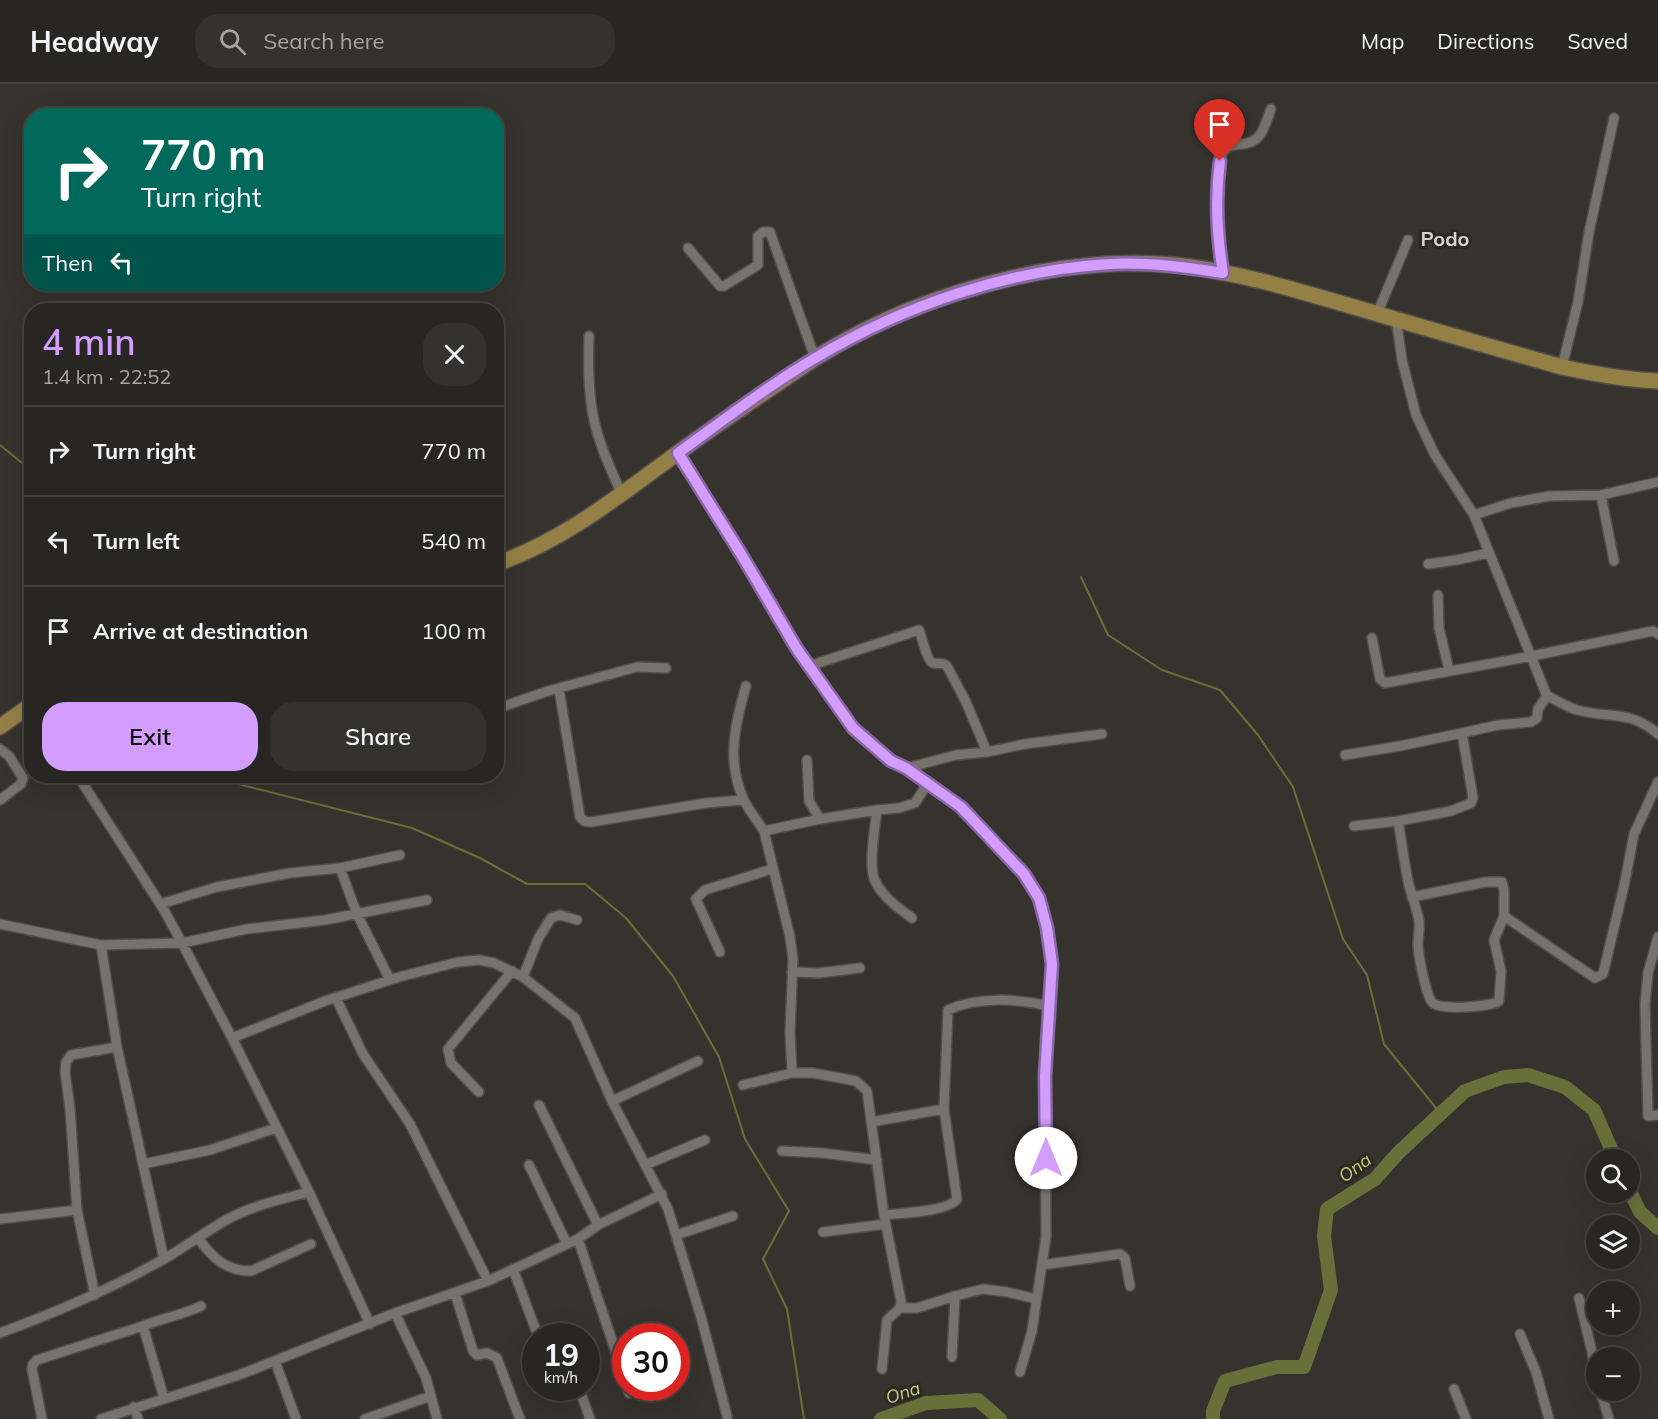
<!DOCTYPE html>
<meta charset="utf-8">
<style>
:root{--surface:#282622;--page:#34322f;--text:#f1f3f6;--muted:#a5a5a5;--line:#444340;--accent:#d29dfd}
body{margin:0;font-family:Mulish,sans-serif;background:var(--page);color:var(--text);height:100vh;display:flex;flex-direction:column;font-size:22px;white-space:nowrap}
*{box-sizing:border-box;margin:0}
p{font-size:20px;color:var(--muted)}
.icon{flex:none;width:33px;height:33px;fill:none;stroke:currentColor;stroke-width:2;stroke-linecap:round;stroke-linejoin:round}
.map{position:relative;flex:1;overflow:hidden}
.drawer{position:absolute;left:24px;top:219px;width:480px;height:480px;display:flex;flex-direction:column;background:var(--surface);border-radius:24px;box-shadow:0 6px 24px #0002,0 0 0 2px var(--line)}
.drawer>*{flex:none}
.hud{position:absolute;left:24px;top:24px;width:480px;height:183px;border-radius:24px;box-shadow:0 6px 24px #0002,0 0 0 2px var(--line);background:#00695c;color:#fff;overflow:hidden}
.fabs{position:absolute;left:1586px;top:1065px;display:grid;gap:12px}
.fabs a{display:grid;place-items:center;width:54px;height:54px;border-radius:50%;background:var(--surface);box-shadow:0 6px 24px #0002,0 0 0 2px var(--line);font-size:30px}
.speed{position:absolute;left:522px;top:1239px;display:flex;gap:12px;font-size:30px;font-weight:700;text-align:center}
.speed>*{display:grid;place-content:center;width:78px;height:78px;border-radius:50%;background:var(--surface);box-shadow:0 6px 24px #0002,0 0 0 2px var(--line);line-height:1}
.speed small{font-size:15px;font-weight:400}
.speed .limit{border:9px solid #d22;background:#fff;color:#111}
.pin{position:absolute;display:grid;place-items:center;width:51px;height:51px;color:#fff;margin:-62px -26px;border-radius:50% 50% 50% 0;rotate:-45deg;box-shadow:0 0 6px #0007}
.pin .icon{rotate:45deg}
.me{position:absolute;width:66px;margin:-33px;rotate:0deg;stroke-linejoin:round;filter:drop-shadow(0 0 4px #0008)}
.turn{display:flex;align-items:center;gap:21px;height:126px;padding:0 18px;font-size:27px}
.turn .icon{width:78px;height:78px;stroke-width:2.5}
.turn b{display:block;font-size:42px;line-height:51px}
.then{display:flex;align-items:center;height:57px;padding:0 18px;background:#0003;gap:12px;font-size:22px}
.round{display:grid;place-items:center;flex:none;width:63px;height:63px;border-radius:24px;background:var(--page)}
.head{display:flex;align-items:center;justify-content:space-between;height:102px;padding:0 18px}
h1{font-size:36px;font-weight:600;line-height:45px;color:var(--accent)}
.primary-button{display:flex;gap:12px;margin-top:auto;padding:12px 18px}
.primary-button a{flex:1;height:69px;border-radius:24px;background:var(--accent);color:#111;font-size:24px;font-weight:600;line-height:69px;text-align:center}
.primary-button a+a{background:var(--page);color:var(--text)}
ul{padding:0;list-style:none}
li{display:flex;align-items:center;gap:18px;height:90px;padding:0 18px;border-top:2px solid var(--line)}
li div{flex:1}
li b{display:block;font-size:22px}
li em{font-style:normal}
header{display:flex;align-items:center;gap:36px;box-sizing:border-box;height:84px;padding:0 30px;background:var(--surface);border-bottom:2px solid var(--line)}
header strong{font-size:28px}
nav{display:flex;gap:33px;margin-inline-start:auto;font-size:21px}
.search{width:420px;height:54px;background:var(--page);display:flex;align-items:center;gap:15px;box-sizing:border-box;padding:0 21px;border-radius:24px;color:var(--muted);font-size:22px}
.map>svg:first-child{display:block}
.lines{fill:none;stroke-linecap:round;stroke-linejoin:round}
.stream{stroke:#68703a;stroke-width:2}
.river{stroke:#68703a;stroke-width:14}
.minor-casing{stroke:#524d49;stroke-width:12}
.trunk-casing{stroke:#524d49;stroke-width:18}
.minor{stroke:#77726c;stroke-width:9}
.trunk{stroke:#948045;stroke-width:15}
.route-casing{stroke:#8866a4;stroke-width:15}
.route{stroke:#d29dfd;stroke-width:10}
.labels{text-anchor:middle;stroke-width:6;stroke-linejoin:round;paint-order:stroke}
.water-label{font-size:18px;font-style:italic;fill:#c0cc7b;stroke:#2c2823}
.quarter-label{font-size:20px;font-weight:bold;fill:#d6d3d0;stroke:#2c2823}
</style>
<header>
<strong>Headway</strong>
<div class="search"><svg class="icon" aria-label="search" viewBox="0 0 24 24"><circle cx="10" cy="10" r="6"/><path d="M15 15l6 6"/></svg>Search here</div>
<nav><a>Map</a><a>Directions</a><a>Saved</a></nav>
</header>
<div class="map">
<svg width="1658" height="1335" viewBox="0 0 1658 1335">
<rect width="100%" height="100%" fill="#36322d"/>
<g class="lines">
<path class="stream" d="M0,361L32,387
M1081,493L1108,551L1162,586L1220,606L1258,651L1293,703L1343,855L1367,891L1384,960L1440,1029
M216,692L222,696L412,744L480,774L527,800H585L626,834L673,892L719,973L745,1055L789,1127L763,1175L787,1225L804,1335"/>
<path class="river" d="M1629,1105L1640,1128L1658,1144
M881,1335L926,1319L978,1316L1000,1335
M1213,1335V1327L1225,1297L1277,1283H1304L1331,1206L1324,1152L1327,1125L1375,1095L1398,1069L1465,1007L1504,993L1528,991L1565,1003L1594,1026L1616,1076"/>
<defs>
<path id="minor" d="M688,164L720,202H724L758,181V152L763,148H770L815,274
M1223,189C1221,176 1218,164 1217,152C1216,136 1215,79 1223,68C1231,56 1250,65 1260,51C1265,44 1268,33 1271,25
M1377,230L1408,156
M1396,234L1402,276L1416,331L1435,371L1474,431L1547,612C1557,616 1567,623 1577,626C1610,635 1629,625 1658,650
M589,252C588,286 588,322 599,354C605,374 614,392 622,411
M1562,283L1578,218L1589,148L1614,34
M679,368L741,470L797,565L853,643L891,677L906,684L961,723L1024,790L1039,814L1047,844L1052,880L1045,992L1046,1153L1032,1247L1020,1288
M1601,411L1614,477
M1474,431L1511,419L1550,412L1601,411L1658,398
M1428,480L1457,476L1488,469
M1438,511L1439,544L1449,586
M1372,554L1380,595L1385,599L1532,572L1653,547L1658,550
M809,582L919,546C922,553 927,577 933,579C939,581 942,577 947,582L966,618L987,668
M746,602C735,640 726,678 744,716C749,727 758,737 764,747
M559,605L580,733L584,737L591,738L706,719L744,716
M496,625L548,607L637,583L666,584
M0,665L9,672L23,694L21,700L0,716
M1345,671L1400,662L1462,649
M807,676L809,717L820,735
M906,684L956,671L987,668L1025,660L1102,650
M78,692L164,826L182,859L232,954L309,1108L370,1240
M877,726C875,743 868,782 875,797C883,813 898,824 912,834
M1398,737C1402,758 1404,780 1409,801C1412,813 1417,825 1419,837C1420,844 1418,852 1418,860C1418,870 1426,911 1432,918C1438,927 1490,923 1499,917L1501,887L1494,856L1504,832V806L1502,798H1486L1412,813
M1354,742L1398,737L1451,727L1471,719L1473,714L1462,649L1498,641L1531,638L1537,634L1538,625L1547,612
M340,784L357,830L390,896
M160,820L217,803L290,789L340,784L400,771
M1504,832L1595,894L1603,890L1624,802L1634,750L1658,698
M0,840L101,861L182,859L247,845L325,836L427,816
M1658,853L1648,889L1645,920L1648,1032L1658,1031
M101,861L117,963L164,1175
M720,868L696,815L705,806L772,785
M792,888L819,889L860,884
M523,893L538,855L551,834L560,831L577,836
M336,914L363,970L410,1040L488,1197
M232,954L325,917L399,893L458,878L479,876L494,879L523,893L575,934L612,1017L668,1125L701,1233L727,1332
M743,1001L792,989
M479,1008L451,979L448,965L512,887
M612,1017L698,977
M539,1021L598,1141
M871,1038L944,1025
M782,1067L823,1069L877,1076
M143,1080L210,1066L276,1044
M529,1081L567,1160
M645,1081L705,1056
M884,1131C900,1129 948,1128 957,1115L944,1025L948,926C978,912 1018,915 1049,922
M0,1135L77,1126
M823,1148L886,1140
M676,1151L733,1132
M198,1154C212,1173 225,1187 251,1187L311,1160
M578,1155L626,1298
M1042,1181L1120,1170L1125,1174L1130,1202
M513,1185L538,1252
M455,1209L473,1267L477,1271L487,1269L497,1274L520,1335
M95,1211L77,1126L70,1025L65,988L66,978L71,971L117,963
M1579,1214L1592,1268L1596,1295
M900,1224H917L955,1212L983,1205L1007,1208L1036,1215
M395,1229L426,1294L437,1335
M143,1242C162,1234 183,1231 201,1222
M0,1249C57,1228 111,1205 164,1175C185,1163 205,1148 226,1136C251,1122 282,1115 309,1108
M1520,1250L1536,1288L1549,1335
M952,1273L955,1212
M275,1277L296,1335
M882,1285L887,1236L900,1224L901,1217L884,1131L867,1007L856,997L813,989H792L790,948L793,875L790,853L764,747L820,735L877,726L899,724L915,719L928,699
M579,1304L590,1335
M627,1304L629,1309
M1454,1305L1466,1335
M1600,1306L1609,1335
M134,1323L138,1335
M42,1335L32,1285L33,1280L37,1276L143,1242L164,1314
M101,1335L239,1291L395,1229L488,1197L578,1155L598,1141L662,1110
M365,1335L431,1312"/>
<path id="trunk" d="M496,480C565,456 621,410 679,368C718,340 759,312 799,285C905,212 1063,166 1191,183C1249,191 1305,209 1361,225C1428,245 1495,264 1562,283C1594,290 1625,296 1658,297
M0,643L32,620"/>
</defs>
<use href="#minor" class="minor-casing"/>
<use href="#trunk" class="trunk-casing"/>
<use href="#minor" class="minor"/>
<use href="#trunk" class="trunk"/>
</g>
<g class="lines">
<defs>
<path id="route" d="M1046,1074L1045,992L1052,880L1047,844L1039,814L1024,790L961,723L906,684L891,677L853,644L797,565L741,470L678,369C724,336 769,301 817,273C905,221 1008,186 1110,180C1148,178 1186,183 1223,189C1217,152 1215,114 1220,77"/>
</defs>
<use href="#route" class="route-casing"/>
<use href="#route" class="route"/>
</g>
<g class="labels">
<g class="water-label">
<text transform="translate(1355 1084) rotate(-36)" y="6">Ona</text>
<text transform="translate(903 1309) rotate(-18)" y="6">Ona</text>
</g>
<g class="quarter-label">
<text x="1445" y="162">Podo</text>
</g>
</g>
</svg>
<div class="fabs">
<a><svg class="icon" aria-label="search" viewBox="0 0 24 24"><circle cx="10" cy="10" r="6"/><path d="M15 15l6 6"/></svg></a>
<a><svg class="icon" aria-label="layers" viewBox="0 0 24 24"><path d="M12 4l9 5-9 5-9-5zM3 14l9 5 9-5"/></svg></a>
<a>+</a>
<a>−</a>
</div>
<div class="speed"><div>19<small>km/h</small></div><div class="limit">30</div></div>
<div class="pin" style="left:1220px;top:77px;background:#d93025"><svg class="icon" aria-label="arrive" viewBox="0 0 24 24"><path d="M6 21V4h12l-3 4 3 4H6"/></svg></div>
<svg class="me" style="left:1046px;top:1074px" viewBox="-20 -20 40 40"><circle r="19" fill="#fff"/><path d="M0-13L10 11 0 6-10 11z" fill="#d29dfd"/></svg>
<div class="hud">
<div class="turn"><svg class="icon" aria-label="right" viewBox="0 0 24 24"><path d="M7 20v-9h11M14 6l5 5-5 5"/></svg><div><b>770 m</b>Turn right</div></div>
<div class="then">Then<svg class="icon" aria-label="left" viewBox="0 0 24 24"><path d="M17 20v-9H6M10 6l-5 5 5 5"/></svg></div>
</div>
<section class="drawer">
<div class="head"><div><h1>4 min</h1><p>1.4 km · 22:52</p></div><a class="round"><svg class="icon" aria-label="close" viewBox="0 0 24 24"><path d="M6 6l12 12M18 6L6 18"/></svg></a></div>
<ul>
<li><svg class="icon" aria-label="right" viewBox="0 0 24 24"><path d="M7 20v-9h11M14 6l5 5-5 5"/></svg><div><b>Turn right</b></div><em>770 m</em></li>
<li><svg class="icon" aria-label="left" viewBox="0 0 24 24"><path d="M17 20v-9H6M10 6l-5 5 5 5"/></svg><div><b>Turn left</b></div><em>540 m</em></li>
<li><svg class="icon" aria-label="arrive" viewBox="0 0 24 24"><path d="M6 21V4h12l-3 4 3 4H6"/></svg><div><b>Arrive at destination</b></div><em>100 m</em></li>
</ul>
<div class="primary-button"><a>Exit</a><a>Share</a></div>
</section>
</div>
